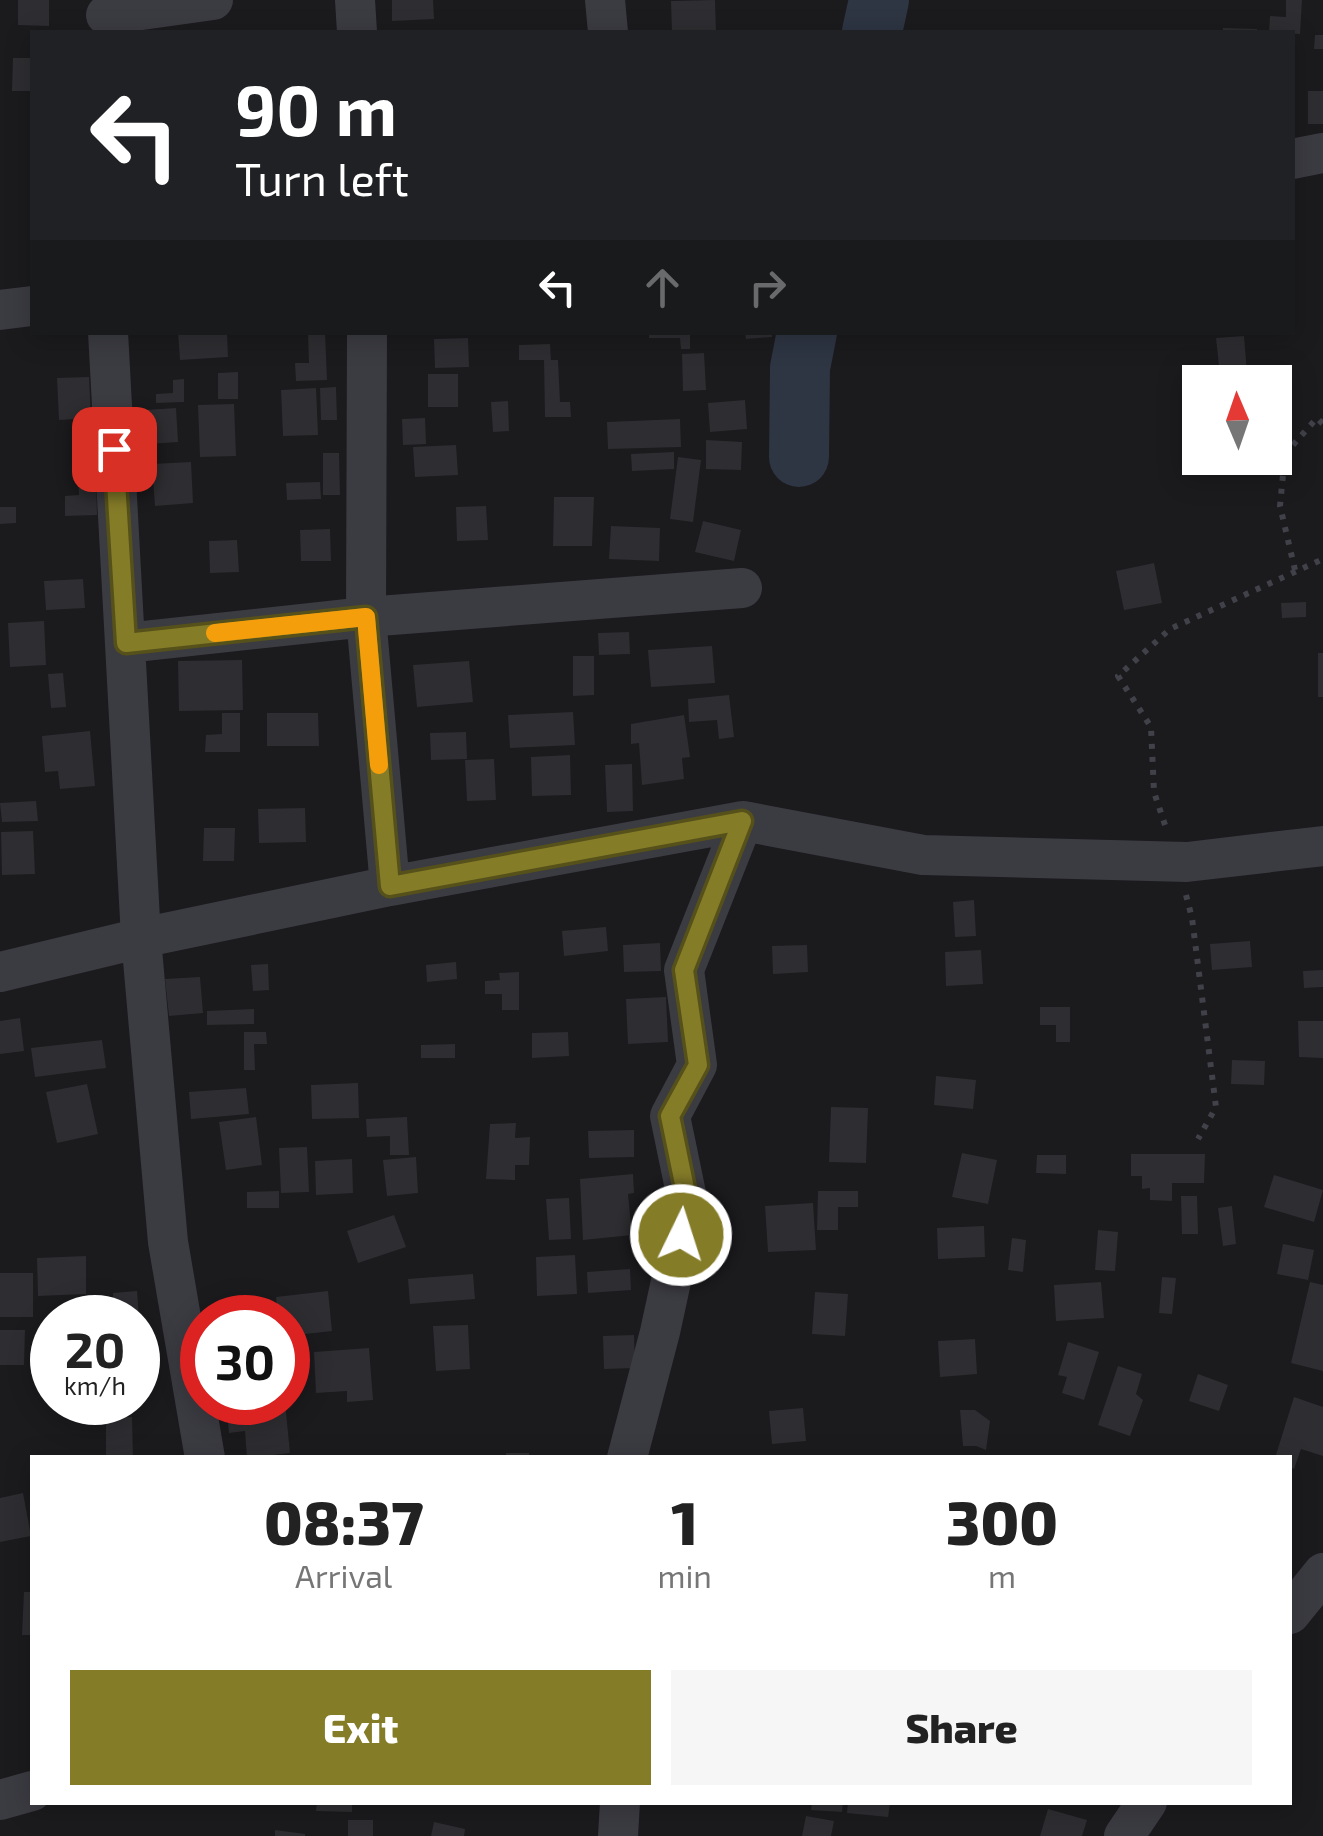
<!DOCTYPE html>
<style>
:root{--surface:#fff;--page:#f6f6f6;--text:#222;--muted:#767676;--accent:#857c28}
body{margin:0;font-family:"Exo 2",sans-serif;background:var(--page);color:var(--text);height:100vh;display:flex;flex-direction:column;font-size:38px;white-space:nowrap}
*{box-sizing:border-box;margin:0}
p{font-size:32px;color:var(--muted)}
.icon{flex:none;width:55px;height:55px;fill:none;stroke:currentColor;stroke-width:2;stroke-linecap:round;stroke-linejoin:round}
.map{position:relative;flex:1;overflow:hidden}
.sheet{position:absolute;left:30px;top:1455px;width:1262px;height:350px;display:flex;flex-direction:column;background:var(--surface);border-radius:0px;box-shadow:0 5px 25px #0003}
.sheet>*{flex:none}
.banner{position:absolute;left:30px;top:30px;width:1265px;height:305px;border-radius:0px;box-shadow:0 5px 25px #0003;background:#202124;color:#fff;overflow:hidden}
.needle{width:65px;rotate:358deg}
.tools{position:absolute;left:1182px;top:365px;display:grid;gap:20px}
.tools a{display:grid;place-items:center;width:110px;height:110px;border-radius:0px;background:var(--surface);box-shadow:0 5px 25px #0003;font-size:50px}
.speed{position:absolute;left:30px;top:1295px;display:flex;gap:20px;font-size:50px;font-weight:700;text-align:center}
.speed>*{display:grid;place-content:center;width:130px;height:130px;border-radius:50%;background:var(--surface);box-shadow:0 5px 25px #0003;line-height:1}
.speed small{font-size:25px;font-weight:400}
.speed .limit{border:15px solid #d22;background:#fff;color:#111}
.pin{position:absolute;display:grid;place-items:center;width:85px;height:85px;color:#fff;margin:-42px;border-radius:20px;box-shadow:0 5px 15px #0006}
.me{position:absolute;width:110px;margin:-55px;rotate:4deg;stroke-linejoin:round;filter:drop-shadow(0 0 8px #0008)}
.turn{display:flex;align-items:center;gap:35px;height:210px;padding:0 40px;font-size:45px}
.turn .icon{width:130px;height:130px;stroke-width:2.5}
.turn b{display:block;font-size:70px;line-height:85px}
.lanes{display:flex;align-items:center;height:95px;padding:0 40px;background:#0003;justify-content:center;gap:50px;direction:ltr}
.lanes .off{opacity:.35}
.eta{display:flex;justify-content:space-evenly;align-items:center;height:170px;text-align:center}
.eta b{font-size:60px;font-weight:800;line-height:70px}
.button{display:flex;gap:20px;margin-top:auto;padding:20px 40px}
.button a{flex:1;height:115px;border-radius:0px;background:var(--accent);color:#fff;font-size:40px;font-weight:800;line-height:115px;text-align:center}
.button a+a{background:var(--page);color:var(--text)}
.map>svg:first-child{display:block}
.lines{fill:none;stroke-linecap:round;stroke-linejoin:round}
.river{stroke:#2e3543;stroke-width:60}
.building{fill:#2e2d31}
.path{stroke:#404149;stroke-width:6;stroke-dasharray:5 8;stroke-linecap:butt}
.street{stroke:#3b3b42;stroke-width:40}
.route-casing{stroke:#56511a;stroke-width:25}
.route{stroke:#857c28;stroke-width:18}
.slow{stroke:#f59e0b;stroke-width:18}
</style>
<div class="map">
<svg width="1323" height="1836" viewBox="0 0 1323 1836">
<rect width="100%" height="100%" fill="#1b1a1d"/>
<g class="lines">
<path class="river" d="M872,32L879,0
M799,457L800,368L807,332"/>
</g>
<path class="building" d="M18,0H49V26L18,25Z
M392,0H433L434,19L392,21Z
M715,0L716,32H672L671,1Z
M1286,0H1302L1300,34L1269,32L1270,16L1286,17Z
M1223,28L1257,29V32H1223Z
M1315,35H1323V49H1314Z
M13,58H32L31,91H12Z
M1308,91H1323V124H1308Z
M178,332H227L228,357L180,360Z
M308,332H325L327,380L296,381L295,363H309Z
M649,332H690V349H681L680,338H649Z
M745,332H772V337L746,339Z
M1244,336L1247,373L1220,375L1216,338Z
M468,338L469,367L435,368L434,339Z
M550,344L551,360H558L560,402H570L571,417H545L544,360H519V345Z
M704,353L706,390L683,391L682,354Z
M238,372V399H218V373Z
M428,374H458V407H428Z
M89,377L91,418L59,420L57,378Z
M184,379V402L156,403V394L173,393V380Z
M336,387L337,420H321L320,388Z
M316,388L318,435L283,436L281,390Z
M745,400L747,429L710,432L708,403Z
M508,401L509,431L493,432L491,402Z
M234,404L236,456L200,457L198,405Z
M176,408L178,442L148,444L145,410Z
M425,418L426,444L403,445L402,419Z
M680,419L681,447L608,449L607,422Z
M706,440L742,442L741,470L706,469Z
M456,445L458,475L415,477L413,447Z
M674,452V469L632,471L631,454Z
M323,453H339L340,495H323Z
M678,457L701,460L693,522L670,519Z
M191,462L193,503L155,506L152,464Z
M96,474L97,515L65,516V496L79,495L78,475Z
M320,482L321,499L287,500L286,483Z
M554,497H594L592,546H553Z
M486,506L488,540L457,541L456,507Z
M0,507H16V523L0,524Z
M703,521L741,530L734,561L695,552Z
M611,526L660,528L659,561L609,559Z
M330,529L331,561H301L300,530Z
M237,540L239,572L210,573L209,541Z
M1154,563L1162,603L1124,610L1116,571Z
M83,579L85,608L46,610L44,581Z
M1306,602V617L1282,618L1281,603Z
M44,621L46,665L10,667L8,623Z
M629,632L630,654L599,655L598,633Z
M712,646L715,683L651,687L648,650Z
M1318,653H1323V697H1318Z
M573,656H594V695L573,696Z
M242,660L243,710L179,711L178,661Z
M469,661L473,702L417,707L413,665Z
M63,673L66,707L51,708L48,674Z
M729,695L734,737L719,739L717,720L689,722L688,699Z
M573,712L575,745L510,748L508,715Z
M222,713H240V752H205L206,735L222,734Z
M267,713H318L319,746H267Z
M684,715L690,757L682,758L684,779L642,785L639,743L631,744V724Z
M90,731L95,786L60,789L58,771L45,772L42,736Z
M466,732L467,759L431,760L430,733Z
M570,755L571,795L532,796L531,757Z
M494,759L496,800L467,801L465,760Z
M632,764L633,811L607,812L605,765Z
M36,801L38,821L2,822L0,803Z
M305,808L306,842L259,843L258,809Z
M204,828H235L234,861H203Z
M33,831L35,874L2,875L1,832Z
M974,900L976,936L955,937L953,902Z
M606,927L608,951L564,956L562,931Z
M1250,941L1252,967L1212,970L1210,944Z
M660,943L661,971L624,972L623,945Z
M807,945L808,972L773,974L772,946Z
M981,950L983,984L946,986L945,952Z
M456,962L457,979L427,982L426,965Z
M268,964L269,990L253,991L251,965Z
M1323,970V987L1304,988L1303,971Z
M519,972V1010H502V994H485V981L500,980L499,973Z
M200,977L203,1013L169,1016L165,979Z
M666,997L668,1042L628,1044L626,999Z
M1040,1007H1070V1042H1056V1025H1040Z
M254,1009V1024L207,1025V1011Z
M20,1018L24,1051L0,1054V1021Z
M1298,1021H1323V1058L1299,1057Z
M244,1032H266L267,1044H254L255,1070H244Z
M568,1032L569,1056L532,1058V1033Z
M102,1040L106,1068L35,1077L31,1048Z
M455,1044V1058H421V1045Z
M1232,1060L1265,1061L1264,1085L1231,1084Z
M936,1076L976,1080L973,1109L934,1105Z
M358,1083L359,1118L312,1119L311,1085Z
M87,1084L98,1134L57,1143L46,1092Z
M246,1088L249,1114L191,1119L189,1092Z
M831,1107L868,1108L866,1163L829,1162Z
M256,1117L262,1165L226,1170L219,1122Z
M407,1117L409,1155H390V1136L367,1137L366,1119Z
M516,1123L515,1138L530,1137L529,1165H515V1180L486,1179L490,1124Z
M634,1130V1157L589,1158L588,1131Z
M307,1147L309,1192L281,1193L279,1148Z
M962,1153L997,1160L988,1204L952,1197Z
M1131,1154H1205L1204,1183H1172V1201L1150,1200V1188L1142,1189V1176H1131Z
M1037,1155H1066V1174L1036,1173Z
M416,1157L418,1193L387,1196L383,1160Z
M352,1159L353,1193L316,1195L315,1161Z
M633,1174L634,1193L628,1194L632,1235L583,1240L580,1179Z
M1274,1175L1323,1190L1314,1222L1264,1207Z
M279,1191V1208H247V1192Z
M818,1191H858V1207H838V1230H817Z
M1181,1196H1197L1198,1234H1182Z
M569,1198L571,1239L549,1240L546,1199Z
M813,1203L816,1250L768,1252L765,1206Z
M1232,1206L1236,1244L1223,1246L1218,1208Z
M394,1215L406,1247L358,1263L347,1231Z
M984,1226L985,1257L938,1259L937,1228Z
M1098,1230L1118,1232L1115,1271L1095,1270Z
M1012,1238L1026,1240L1023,1272L1008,1270Z
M1283,1244L1314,1250L1308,1280L1277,1274Z
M575,1255L577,1294L537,1296L536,1257Z
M86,1256V1294L38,1296L37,1258Z
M630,1269L631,1290L588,1293L587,1272Z
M0,1273H33V1317H0Z
M473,1274L475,1299L410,1304L408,1279Z
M1162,1277L1176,1278L1172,1314L1159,1313Z
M1101,1282L1104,1318L1056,1321L1054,1285Z
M1310,1282L1323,1285V1371L1291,1363Z
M137,1291L139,1318H115L113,1293Z
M328,1291L332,1331L288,1336V1318H278L276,1297Z
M815,1292L848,1294L845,1336L812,1334Z
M468,1325L470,1369L436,1371L433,1326Z
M0,1330H25L24,1365H0Z
M634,1335L635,1368L604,1369L603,1336Z
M975,1339L977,1374L940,1377L938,1341Z
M1068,1342L1099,1352L1084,1400L1062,1393L1067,1377L1058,1375Z
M369,1348L373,1400L347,1402V1391L316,1393L314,1352Z
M1118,1366L1142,1374L1136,1394L1143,1400L1130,1436L1098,1425Z
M1198,1374L1228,1385L1219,1411L1189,1401Z
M1294,1397L1323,1407V1456L1301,1449L1294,1469L1290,1467V1458H1275Z
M226,1402H285L290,1453L247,1458L245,1431L229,1433Z
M803,1408L806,1441L772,1444L769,1411Z
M960,1410H975L990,1421L986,1450L976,1446H963Z
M132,1417L133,1458H106V1418Z
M506,1453H529V1458H506Z
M23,1493L31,1536L0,1542V1498Z
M24,1592H32V1635H22Z
M317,1802H352V1812L316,1811Z
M812,1802H843L842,1812L811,1810Z
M848,1802L890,1803L888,1817L847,1813Z
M1048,1809L1087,1820L1082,1836H1040Z
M806,1816L834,1821L831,1836H802Z
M348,1820H373V1836H348Z
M434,1822L465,1829L464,1836H431Z
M275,1830L305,1834V1836H275Z"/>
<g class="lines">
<path class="path" d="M1295,570L1280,506L1285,454L1317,418L1323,424
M1165,825L1154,792L1151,727L1118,676L1170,629L1323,559
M1186,895L1192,918L1216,1107L1198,1139"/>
<path class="street" d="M355,0L357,32
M605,0L608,32
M106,15L213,0
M1292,159L1323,153
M0,310L32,306
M108,332L141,938L168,1242L205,1458
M367,332L366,617L390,886
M126,643L366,617L742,588
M0,972L141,938L390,886L743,821L923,855L1187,862L1323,846
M627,1458L660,1332L688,1203L670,1116L697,1065L684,970L743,821
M1290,1614L1323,1573
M0,1800L32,1791
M618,1836L620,1802
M1124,1836L1147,1802"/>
</g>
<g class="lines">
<defs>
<path id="route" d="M114,449L126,643L366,617L390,886L742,821L684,970L698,1065L670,1116L688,1203L681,1235"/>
</defs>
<use href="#route" class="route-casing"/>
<use href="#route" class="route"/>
<path class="slow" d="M215,633L366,617L379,765"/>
</g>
</svg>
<div class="tools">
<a><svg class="needle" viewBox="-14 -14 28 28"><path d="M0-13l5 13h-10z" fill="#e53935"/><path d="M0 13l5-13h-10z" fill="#767676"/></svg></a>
</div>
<div class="speed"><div>20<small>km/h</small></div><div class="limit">30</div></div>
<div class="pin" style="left:114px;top:449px;background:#d93025"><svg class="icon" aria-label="arrive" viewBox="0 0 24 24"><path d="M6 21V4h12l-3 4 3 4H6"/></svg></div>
<svg class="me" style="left:681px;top:1235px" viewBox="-20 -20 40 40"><circle r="17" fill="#857c28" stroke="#fff" stroke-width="3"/><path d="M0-11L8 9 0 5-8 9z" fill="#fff"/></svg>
<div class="banner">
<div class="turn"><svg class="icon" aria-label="left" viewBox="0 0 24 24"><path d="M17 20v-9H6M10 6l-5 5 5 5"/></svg><div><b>90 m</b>Turn left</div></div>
<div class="lanes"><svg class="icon" aria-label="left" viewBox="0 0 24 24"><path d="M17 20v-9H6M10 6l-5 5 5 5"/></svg><svg class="icon off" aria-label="ahead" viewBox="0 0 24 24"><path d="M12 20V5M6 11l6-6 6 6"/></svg><svg class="icon off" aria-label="right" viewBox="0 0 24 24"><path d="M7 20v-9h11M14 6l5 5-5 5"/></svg></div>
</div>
<section class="sheet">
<div class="eta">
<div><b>08:37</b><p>Arrival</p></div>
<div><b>1</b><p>min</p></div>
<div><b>300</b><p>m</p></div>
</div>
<div class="button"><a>Exit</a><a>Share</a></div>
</section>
</div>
